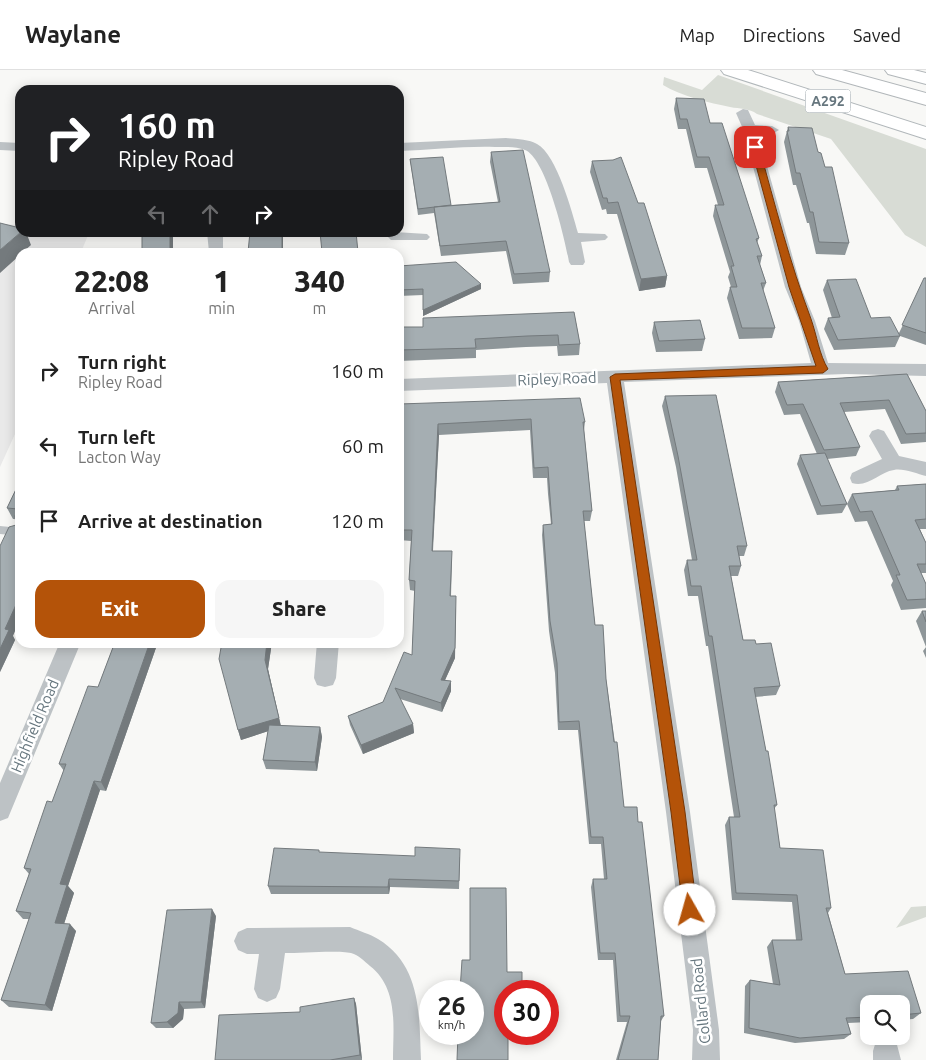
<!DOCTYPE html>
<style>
:root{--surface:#fff;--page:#f6f6f6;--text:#222;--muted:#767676;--line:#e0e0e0;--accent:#b45309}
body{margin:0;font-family:Ubuntu,sans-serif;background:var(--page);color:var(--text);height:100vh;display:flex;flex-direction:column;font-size:19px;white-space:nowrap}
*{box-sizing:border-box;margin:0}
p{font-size:16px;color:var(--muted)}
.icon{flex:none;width:28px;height:28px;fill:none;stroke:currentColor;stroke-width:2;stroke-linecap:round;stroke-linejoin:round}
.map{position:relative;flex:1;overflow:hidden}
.details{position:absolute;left:15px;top:178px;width:389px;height:400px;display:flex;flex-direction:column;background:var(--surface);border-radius:15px;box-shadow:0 2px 12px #0003}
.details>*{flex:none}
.hud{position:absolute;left:15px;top:15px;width:389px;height:152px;border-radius:15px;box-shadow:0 2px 12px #0003;background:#202124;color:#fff;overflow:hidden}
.buttons{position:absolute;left:860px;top:925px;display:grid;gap:10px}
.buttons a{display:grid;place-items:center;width:50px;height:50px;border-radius:10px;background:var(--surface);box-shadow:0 2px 12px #0003;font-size:25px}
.speed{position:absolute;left:419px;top:910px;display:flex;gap:10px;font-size:25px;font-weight:700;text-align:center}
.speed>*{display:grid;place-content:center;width:65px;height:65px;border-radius:50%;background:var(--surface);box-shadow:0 2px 12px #0003;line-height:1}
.speed small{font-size:12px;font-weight:400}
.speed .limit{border:8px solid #d22;background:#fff;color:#111}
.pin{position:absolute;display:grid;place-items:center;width:42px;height:42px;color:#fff;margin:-21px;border-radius:10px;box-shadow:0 2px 8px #0006}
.me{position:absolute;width:55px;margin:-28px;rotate:353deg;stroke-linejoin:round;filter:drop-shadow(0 0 4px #0008)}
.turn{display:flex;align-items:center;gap:18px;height:105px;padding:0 20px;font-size:22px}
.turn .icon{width:65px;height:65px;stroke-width:2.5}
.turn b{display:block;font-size:35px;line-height:42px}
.lanes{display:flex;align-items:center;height:48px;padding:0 20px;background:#0003;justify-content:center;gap:25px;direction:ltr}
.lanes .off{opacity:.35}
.eta{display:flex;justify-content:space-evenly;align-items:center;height:85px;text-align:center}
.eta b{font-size:30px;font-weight:800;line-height:35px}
.action{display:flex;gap:10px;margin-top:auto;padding:10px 20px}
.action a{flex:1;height:58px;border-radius:15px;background:var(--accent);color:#fff;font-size:20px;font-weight:800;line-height:58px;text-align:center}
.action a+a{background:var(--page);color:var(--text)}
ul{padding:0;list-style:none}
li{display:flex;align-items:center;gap:15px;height:75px;padding:0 20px}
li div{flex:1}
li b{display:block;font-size:19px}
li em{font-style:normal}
header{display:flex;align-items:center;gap:30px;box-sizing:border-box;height:70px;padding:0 25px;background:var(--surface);border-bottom:1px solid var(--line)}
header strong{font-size:24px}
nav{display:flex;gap:28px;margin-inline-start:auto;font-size:18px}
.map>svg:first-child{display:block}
.built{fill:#e9e9e9}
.green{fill:#d8dcd5}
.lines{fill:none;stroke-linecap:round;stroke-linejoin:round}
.primary-casing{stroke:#b1b7ba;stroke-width:2}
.highway-casing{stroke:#b1b6b9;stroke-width:2}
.lane{fill:#bdc2c5;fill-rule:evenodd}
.street{fill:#bdc2c5;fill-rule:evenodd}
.primary{fill:#fff;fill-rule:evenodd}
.highway{fill:#fff;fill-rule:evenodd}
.wall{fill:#8e9699}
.shaded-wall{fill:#747a7d}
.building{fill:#a5aeb2;stroke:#747a7d}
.route{fill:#b45309;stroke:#753606}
.labels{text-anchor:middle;stroke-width:5;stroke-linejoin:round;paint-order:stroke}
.shield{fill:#fff;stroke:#949fa5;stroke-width:1}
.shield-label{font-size:14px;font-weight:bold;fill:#66767e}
.street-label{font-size:15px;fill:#66767e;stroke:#fff}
</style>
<header>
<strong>Waylane</strong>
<nav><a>Map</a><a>Directions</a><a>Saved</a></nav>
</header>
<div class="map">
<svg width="926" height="990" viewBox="0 0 926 990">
<rect width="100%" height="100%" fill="#f8f8f6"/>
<path class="built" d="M0,154L20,155V162L89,163L81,182H20V353L0,397Z"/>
<path class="green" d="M718,5L926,79V177L905,165L831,69L757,44C749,38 740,39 730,37C710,33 681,26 663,15L664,7L702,20Z
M926,836V847L896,858L911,837Z"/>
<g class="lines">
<defs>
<path id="primary" d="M721,0H748L926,57V69L724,4Z"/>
<path id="highway" d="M813,0H842L926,23V35L816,4Z
M885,0H914L926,3V14L888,4Z"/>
</defs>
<use href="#primary" class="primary-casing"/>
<use href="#highway" class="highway-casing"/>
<path class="lane" d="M0,456L20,458V466L0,464Z"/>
<path class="street" d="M743,39L748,40L755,55L772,56L779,60L772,64H758L801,217L815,251L828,293L926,294V306L846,304L624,312L690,742L719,960L720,990H692L693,960L666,742L607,313L399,321V309L811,293L799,251L785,217L743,59L736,43Z
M506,68C516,69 529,69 537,74C557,85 572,142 578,163L605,164L608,167L605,170L581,172L585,192L583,195H571L569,192C565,169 546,88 525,80C516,76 504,77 495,77C463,76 431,80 399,81V73Z
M0,72L20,73V81L0,80Z
M207,162H223V182H209Z
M395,162L427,164L430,167L427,170H391L388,167L391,164Z
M878,359L884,361L899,386L926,392V406C917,404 903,398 894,400C879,402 868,418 852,413L850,408L852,403L882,389L869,366L872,361Z
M60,572H81L8,748L0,751V713Z
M317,572H339L336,608L333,615L325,617L317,615L314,608Z
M350,857C359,861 370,864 378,869C422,896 419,946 421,990H393C393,957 399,919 370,896C364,891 359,885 351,883C338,880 300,883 285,883L280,919L276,928L267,932L258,928L254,919L259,884H247L238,880L234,871L238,862L247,858Z
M886,968L896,971L901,990H873V981L876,971Z"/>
<use href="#primary" class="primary"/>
<use href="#highway" class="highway"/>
</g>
<path class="wall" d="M676,28L710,53L759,168L757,173L762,186L760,195L766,213L763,221L775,258L772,268L739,269L727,228L730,217H731L728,207L730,202L713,146L715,135H718L707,98H695L686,59H678L674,39Z
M788,57L818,82L825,97L849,173L845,185L816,184L809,153H807L796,115H793L784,72Z
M491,82L550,202L549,212L513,214L506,181L441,186L434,143L418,145L410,89L451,135L498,132L490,92Z
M592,91L638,133L667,206L665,217L639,221L617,144H607L606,139L602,140L590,102Z
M399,196L481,219L423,246V225L399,226Z
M926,208V275L900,266L895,277L834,280L824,259L828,248H832L823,220L827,210L871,248L899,263Z
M574,242L580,274L579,285L558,286L557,276L526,277L476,280V288L399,291V257H423Z
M654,252L705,269L702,281L656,282L652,263Z
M907,304L926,341V372L901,374L885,339L844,342L860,377L856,386L827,389L847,434L842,443L817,445L797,394L800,385L817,384L800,344L784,345L775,322L778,312Z
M665,326L747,476L744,486H739L741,496L738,506H731L743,570L756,574L780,616L776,625L755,627L777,735L774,739L780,778L831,838L828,843L845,904L921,943L913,949L901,950V934H869V952L848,953L851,964L844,969L795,973L744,963L745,916L750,910L773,914L767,877L772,870H796L792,832L732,830L725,755L729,747H734L708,576H706L698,526H688L684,500L687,490H692L676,397L662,336Z
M399,334L585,352L584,360L592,441L590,451H584L595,555L606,609L624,737L638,752L664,946L661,951L658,990H616L627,952H617L613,890H598L591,817L593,809H604L601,774H589L578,660H558L555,603L549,561L542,465L543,455L551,454L548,424L547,408H533L530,360L439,365L433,481L452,491L451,526L455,588L445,610L451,621L442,642L400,629L413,654L414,663L363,684L350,655L348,646L383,632L412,585L415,521L410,520L409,510L411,471L399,470V394L401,366H399Z
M20,411L13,566L15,570L0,602L16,455L15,449H13L7,438Z
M926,414V459H920L926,473V503H921L926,514V538L901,540L891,515L893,511L867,451L855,452L847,434L852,424L895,420L897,416Z
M922,541H926V588L923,581L926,577L916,551Z
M115,572H158L106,721L100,720L68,816L74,823L64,854L76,861L52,941L9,937L1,930L29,849H23L16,841L29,804L24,798L52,732L64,701L59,694L98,617Z
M222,572H272L268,599L281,656L320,657L322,667L317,701L266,699L263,690L268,661L241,670L238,660Z
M460,787L459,819L390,817L389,824H271L268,816Z
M216,846L205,938L184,939L183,949L173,958H156L151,953Z
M354,928L356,934L362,990H215L300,942Z"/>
<path class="shaded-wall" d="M21,162H26L31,175L23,182H20V185L0,203V180Z
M170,162H173V182H170Z
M282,162H283V182H282Z
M667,206L665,217L639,221L641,209Z
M481,214V219L423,246V240Z
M438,354L439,365L432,491V481Z
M20,526V549L13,566L15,570L0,602V579L5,559Z
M456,536L455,588L441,619V610Z
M150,572H158L106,721L101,712Z
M267,572H272L268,599L281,657L241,670L238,660L265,590Z
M451,611V621L442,642L441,633Z
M413,654L414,663L363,684L361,675Z
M320,657L322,667L317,701L315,692Z
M94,711L100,720L68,816L74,823L62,860L55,853L60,814Z
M389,809L390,817L389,824L388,817Z
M212,839L216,846L205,938L201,932Z
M70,854L76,861L52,941L45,935Z
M354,928L356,934L362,990L360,985Z
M179,932L184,939L183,949L173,958L167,952Z"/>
<path class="building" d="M676,28L704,29L710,53H722L759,168L756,169L762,186H757L766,213H761L775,258H742L730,217H737L731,196H734L715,135H724L709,87H697L687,49H680Z
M788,57L812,58L818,82L821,83L825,97H832L849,173L819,172L813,142H810L800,103H796L787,61H789Z
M523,80L550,202L514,204L506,171L440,176L434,137L500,132L491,82Z
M443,87L451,135L418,139L410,89Z
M621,87L638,133H644L667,206L641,209L618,132L608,133L607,128H603L592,91L613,90Z
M0,153L20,158V162H21L0,180Z
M142,162H170V182H142Z
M250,162H282V182H248Z
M320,162H356L358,182H322Z
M456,192L481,214L423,240V219L399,220V196Z
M924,208H926V263L902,255Z
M856,209L871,248L890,247L900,266L838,270L828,248L840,247L827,210Z
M574,242L580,274L559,275L558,265L527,266L475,269L476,278L399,280V257H423V248Z
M700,250L705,269L659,271L654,252Z
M907,304L926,341V363L906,364L889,330L840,333L860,377L824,380L803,334L787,335L778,312Z
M716,325L747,476H737L741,496H729L743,570H755L756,574L771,573L780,616L754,618L766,681H768L777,735H774L780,778L823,780L831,838H826L845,904L908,901L921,943L901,945V934H869V947L846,948L851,964L800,968L749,958L750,910L780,915L772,870H802L797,825L736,823L729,747H740L712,566H709L701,516H691L687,490H697L678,386L665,326Z
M580,328L585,352H583L592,441H583L595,555H603L606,609L614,672H617L624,737H637L638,752H642L664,946H661L658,990H618L630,946H620L615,883H600L593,809H607L603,767H591L579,651L559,652L557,593L550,551L543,455L552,454L549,413L548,397L534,398L531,349L438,354L432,481H452L450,526H456L455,578L441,610L451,611L441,633L395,618L413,654L361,675L348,646L383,632L404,582L412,585L415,511L409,510L412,460H399V394L402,355H399V334Z
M825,383L847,434L821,436L800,385Z
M20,411V526L5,559L9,560L0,579V476L9,457L16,455L15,446L18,439L7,438Z
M926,414V449L915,450L926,473V494H917L926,514V529L907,530L896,505H900L872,441L860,442L852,424L899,420L897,416Z
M922,541H926V552Z
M115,572H150L101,712L94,711L60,814L67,815L55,853L70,854L45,935L1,930L31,843L16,841L31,799L24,798L47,731L52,732L66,694H59L88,616L98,617Z
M222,572H267L265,590L279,648L238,660L219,589Z
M269,655L320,657L315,692L263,690Z
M415,777L460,779L459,811L389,809L388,817L268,816L274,778L319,780V782L415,786Z
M470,818H506L507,902H522V921H505V964H508V990H457L458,964H472V921H460L462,890H470Z
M212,839L201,932H179L178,943L167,952L151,953L167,840Z
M354,928L360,985L330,990H215L219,945L300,942V937Z"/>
<path class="route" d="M755,75L759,77C775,135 790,193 811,249C817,266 819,284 828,299L823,303L620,310L685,742L697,840L695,845L690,847L685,845L683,840L671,742L610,307L615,304L816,296L789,217L751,77Z"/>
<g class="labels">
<rect class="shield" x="805.5" y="19.5" width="45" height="23" rx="4"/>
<g class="shield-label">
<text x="828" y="36">A292</text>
</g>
<g class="street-label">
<text transform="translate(557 309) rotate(-2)" y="5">Ripley Road</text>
<text transform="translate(35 656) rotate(-67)" y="5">Highfield Road</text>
<text transform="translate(701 931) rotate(-96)" y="5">Collard Road</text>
</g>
</g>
</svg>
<div class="buttons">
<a><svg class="icon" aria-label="search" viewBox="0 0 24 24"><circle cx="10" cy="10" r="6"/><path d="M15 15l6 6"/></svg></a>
</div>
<div class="speed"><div>26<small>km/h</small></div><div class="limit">30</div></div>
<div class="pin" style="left:755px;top:77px;background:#d93025"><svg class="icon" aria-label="arrive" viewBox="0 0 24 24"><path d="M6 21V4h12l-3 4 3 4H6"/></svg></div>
<svg class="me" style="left:690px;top:840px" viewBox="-20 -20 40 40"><circle r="19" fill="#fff"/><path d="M0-13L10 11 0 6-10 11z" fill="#b45309"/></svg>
<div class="hud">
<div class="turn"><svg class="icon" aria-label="right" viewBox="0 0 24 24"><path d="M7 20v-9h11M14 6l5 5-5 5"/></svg><div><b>160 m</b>Ripley Road</div></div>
<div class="lanes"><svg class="icon off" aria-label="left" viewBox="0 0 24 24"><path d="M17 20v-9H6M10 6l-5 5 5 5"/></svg><svg class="icon off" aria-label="ahead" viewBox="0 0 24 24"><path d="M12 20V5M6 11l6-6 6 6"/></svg><svg class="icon" aria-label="right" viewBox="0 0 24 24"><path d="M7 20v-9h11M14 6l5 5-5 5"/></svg></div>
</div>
<section class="details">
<div class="eta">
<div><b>22:08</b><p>Arrival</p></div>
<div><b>1</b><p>min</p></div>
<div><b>340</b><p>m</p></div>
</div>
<ul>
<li><svg class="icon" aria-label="right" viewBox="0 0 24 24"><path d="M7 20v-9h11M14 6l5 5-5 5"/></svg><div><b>Turn right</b><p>Ripley Road</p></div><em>160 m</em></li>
<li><svg class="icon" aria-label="left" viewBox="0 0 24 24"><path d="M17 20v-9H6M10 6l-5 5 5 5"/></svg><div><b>Turn left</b><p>Lacton Way</p></div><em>60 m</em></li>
<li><svg class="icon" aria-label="arrive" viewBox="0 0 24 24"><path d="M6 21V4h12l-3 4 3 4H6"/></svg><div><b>Arrive at destination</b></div><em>120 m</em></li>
</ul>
<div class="action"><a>Exit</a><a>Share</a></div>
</section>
</div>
